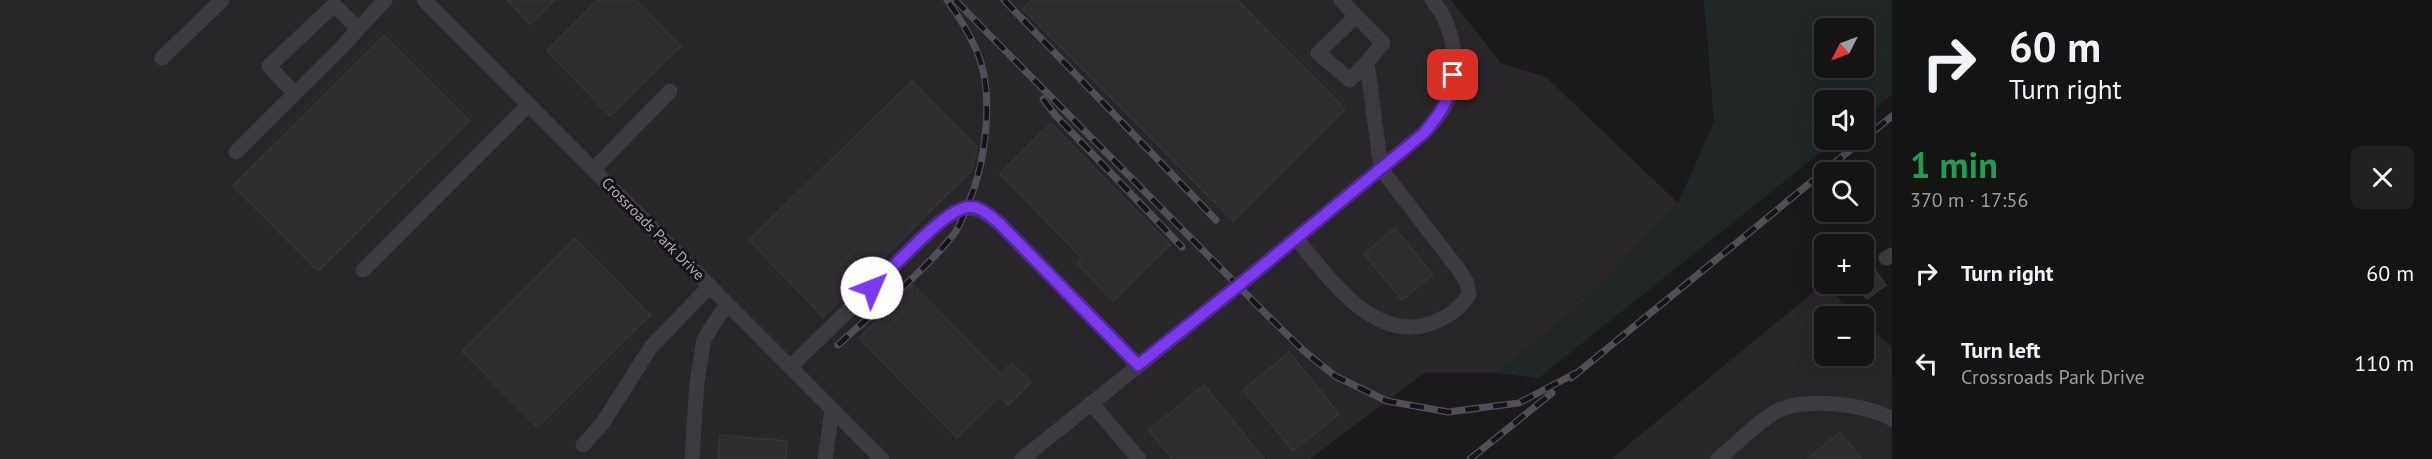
<!DOCTYPE html>
<meta charset="utf-8">
<style>
:root{--surface:#141414;--page:#212122;--text:#f1f3f6;--muted:#9d9ea0;--line:#333334}
body{margin:0;font-family:"PT Sans",sans-serif;background:var(--page);color:var(--text);height:100vh;display:flex;flex-direction:column;font-size:22px;white-space:nowrap}
*{box-sizing:border-box;margin:0}
p{font-size:20px;color:var(--muted)}
.icon{flex:none;width:33px;height:33px;fill:none;stroke:currentColor;stroke-width:2;stroke-linecap:round;stroke-linejoin:round}
.map{position:relative;flex:1;overflow:hidden}
.drawer{display:flex;flex-direction:column;background:var(--surface);width:540px}
.drawer>*{flex:none}
.guide{background:#141414;color:var(--text);overflow:hidden}
.needle{width:39px;rotate:228deg}
.tools{position:absolute;left:1814px;top:18px;display:grid;gap:12px}
.tools a{display:grid;place-items:center;width:60px;height:60px;border-radius:9px;background:var(--surface);box-shadow:0 6px 24px #0002,0 0 0 2px var(--line);font-size:30px}
.pin{position:absolute;display:grid;place-items:center;width:51px;height:51px;color:#fff;margin:-26px;border-radius:12px;box-shadow:0 3px 9px #0006}
.me{position:absolute;width:66px;margin:-33px;rotate:46deg;stroke-linejoin:round;filter:drop-shadow(0 0 4px #0008)}
.turn{display:flex;align-items:center;gap:21px;height:126px;padding:0 18px;font-size:27px}
.turn .icon{width:78px;height:78px;stroke-width:2.5}
.turn b{display:block;font-size:42px;line-height:51px}
.round{display:grid;place-items:center;flex:none;width:63px;height:63px;border-radius:9px;background:var(--page)}
.headline{display:flex;align-items:center;justify-content:space-between;height:102px;padding:0 18px}
h1{font-size:36px;font-weight:700;line-height:45px;color:#1e9e55}
ul{padding:0;list-style:none}
li{display:flex;align-items:center;gap:18px;height:90px;padding:0 18px}
li div{flex:1}
li b{display:block;font-size:22px}
li em{font-style:normal}
main{display:flex;flex:1;min-height:0}
.map>svg:first-child{display:block}
.built{fill:#282628}
.green{fill:#202626;fill-rule:evenodd}
.building{fill:#2f2d2f;stroke:#373437;stroke-width:1.5}
.lines{fill:none;stroke-linecap:round;stroke-linejoin:round}
.minor{stroke:#3e3b40;stroke-width:15}
.rail-casing{stroke:#524e55;stroke-width:7}
.rail{stroke:#161416;stroke-width:4.5;stroke-dasharray:14;stroke-linecap:butt}
.route-casing{stroke:#51269a;stroke-width:15}
.route{stroke:#7c3aed;stroke-width:10}
.labels{text-anchor:middle;stroke-width:6;stroke-linejoin:round;paint-order:stroke}
.street-label{font-size:15px;fill:#b3adba;stroke:#161416}
</style>
<main>
<div class="map">
<svg width="1892" height="459" viewBox="0 0 1892 459">
<rect width="100%" height="100%" fill="#1b1a1b"/>
<path class="built" d="M0,0H1451L1501,63L1546,77L1678,203L1586,300L1498,373H1424L1310,459H0Z
M1823,284L1858,316H1824V356H1863V321L1892,347V459H1611Z"/>
<path class="green" d="M1704,0H1892V95L1863,118V100H1824V140H1836L1539,378L1498,373L1586,300L1678,203L1714,122ZM1824,28H1863V68H1824Z"/>
<path class="building" d="M507,0H555L530,24Z
M598,0H636L681,46L610,116L547,51Z
M1032,0H1237L1345,109L1233,221L1023,9Z
M384,36L469,121L318,271L233,186Z
M912,81L977,147L972,170L823,317L749,240Z
M1051,123L1170,245L1113,301L1077,264L1082,258L1000,174Z
M1395,228L1433,275L1402,300L1364,254Z
M575,238L650,315L537,427L462,351Z
M1863,261L1867,266L1870,263L1886,285L1867,299L1855,284H1863Z
M913,285L1001,374L1012,363L1031,382L1008,405L1000,396L957,438L859,338Z
M1289,352L1339,414L1293,451L1243,390Z
M1204,385L1264,459H1172L1149,430Z
M1840,432L1862,459H1807Z
M720,435L787,441L786,459H718Z"/>
<g class="lines">
<path class="minor" d="M424,0L882,459
M1341,0L1356,16
M162,58L222,0
M295,94L269,66L334,5L358,29
M236,152L340,49L385,0
M594,169L670,91
M1296,238C1330,279 1378,350 1439,320C1452,314 1462,307 1469,294L1467,283L1459,270L1381,169L1367,62L1383,43L1356,16L1318,53L1350,80L1367,62
M1886,258L1892,255
M363,270L529,104
M790,367L937,224C965,204 974,202 1001,225L1138,365
M1091,403L1139,459
M583,445L602,424L651,347L710,286
M692,459L697,382L704,339L727,304
M825,459L832,410
M1022,459L1238,286L1424,133C1430,126 1437,119 1442,111C1463,80 1456,27 1432,0
M1718,459C1737,444 1755,424 1775,412C1802,396 1866,404 1892,419"/>
<defs>
<path id="rail" d="M955,0L1269,317L1304,351L1335,376L1387,401L1448,412L1519,403L1576,373
M1004,0L1216,220
M1043,99L1056,116L1182,247
M838,345C876,310 922,274 954,234C960,226 964,214 968,204C986,162 996,91 975,47C968,31 957,14 947,0
M1571,378L1892,116
M1470,459L1552,393"/>
</defs>
<use href="#rail" class="rail-casing"/>
<use href="#rail" class="rail"/>
</g>
<g class="lines">
<defs>
<path id="route" d="M872,288C891,270 945,208 969,207C981,206 993,218 1001,225L1138,365L1238,286L1424,133C1440,114 1450,100 1453,75"/>
</defs>
<use href="#route" class="route-casing"/>
<use href="#route" class="route"/>
</g>
<g class="labels">
<g class="street-label">
<text transform="translate(653 229) rotate(45)" y="5">Crossroads Park Drive</text>
</g>
</g>
</svg>
<div class="tools">
<a><svg class="needle" viewBox="-14 -14 28 28"><path d="M0-13l5 13h-10z" fill="#e53935"/><path d="M0 13l5-13h-10z" fill="#9d9ea0"/></svg></a>
<a><svg class="icon" aria-label="sound" viewBox="0 0 24 24"><path d="M4 9h4l5-4v14l-5-4H4zM17 9q2 3 0 6"/></svg></a>
<a><svg class="icon" aria-label="search" viewBox="0 0 24 24"><circle cx="10" cy="10" r="6"/><path d="M15 15l6 6"/></svg></a>
<a>+</a>
<a>−</a>
</div>
<div class="pin" style="left:1453px;top:75px;background:#d93025"><svg class="icon" aria-label="arrive" viewBox="0 0 24 24"><path d="M6 21V4h12l-3 4 3 4H6"/></svg></div>
<svg class="me" style="left:872px;top:288px" viewBox="-20 -20 40 40"><circle r="19" fill="#fff"/><path d="M0-13L10 11 0 6-10 11z" fill="#7c3aed"/></svg>
</div>
<section class="drawer">
<div class="guide">
<div class="turn"><svg class="icon" aria-label="right" viewBox="0 0 24 24"><path d="M7 20v-9h11M14 6l5 5-5 5"/></svg><div><b>60 m</b>Turn right</div></div>
</div>
<div class="headline"><div><h1>1 min</h1><p>370 m · 17:56</p></div><a class="round"><svg class="icon" aria-label="close" viewBox="0 0 24 24"><path d="M6 6l12 12M18 6L6 18"/></svg></a></div>
<ul>
<li><svg class="icon" aria-label="right" viewBox="0 0 24 24"><path d="M7 20v-9h11M14 6l5 5-5 5"/></svg><div><b>Turn right</b></div><em>60 m</em></li>
<li><svg class="icon" aria-label="left" viewBox="0 0 24 24"><path d="M17 20v-9H6M10 6l-5 5 5 5"/></svg><div><b>Turn left</b><p>Crossroads Park Drive</p></div><em>110 m</em></li>
</ul>
</section>
</main>
